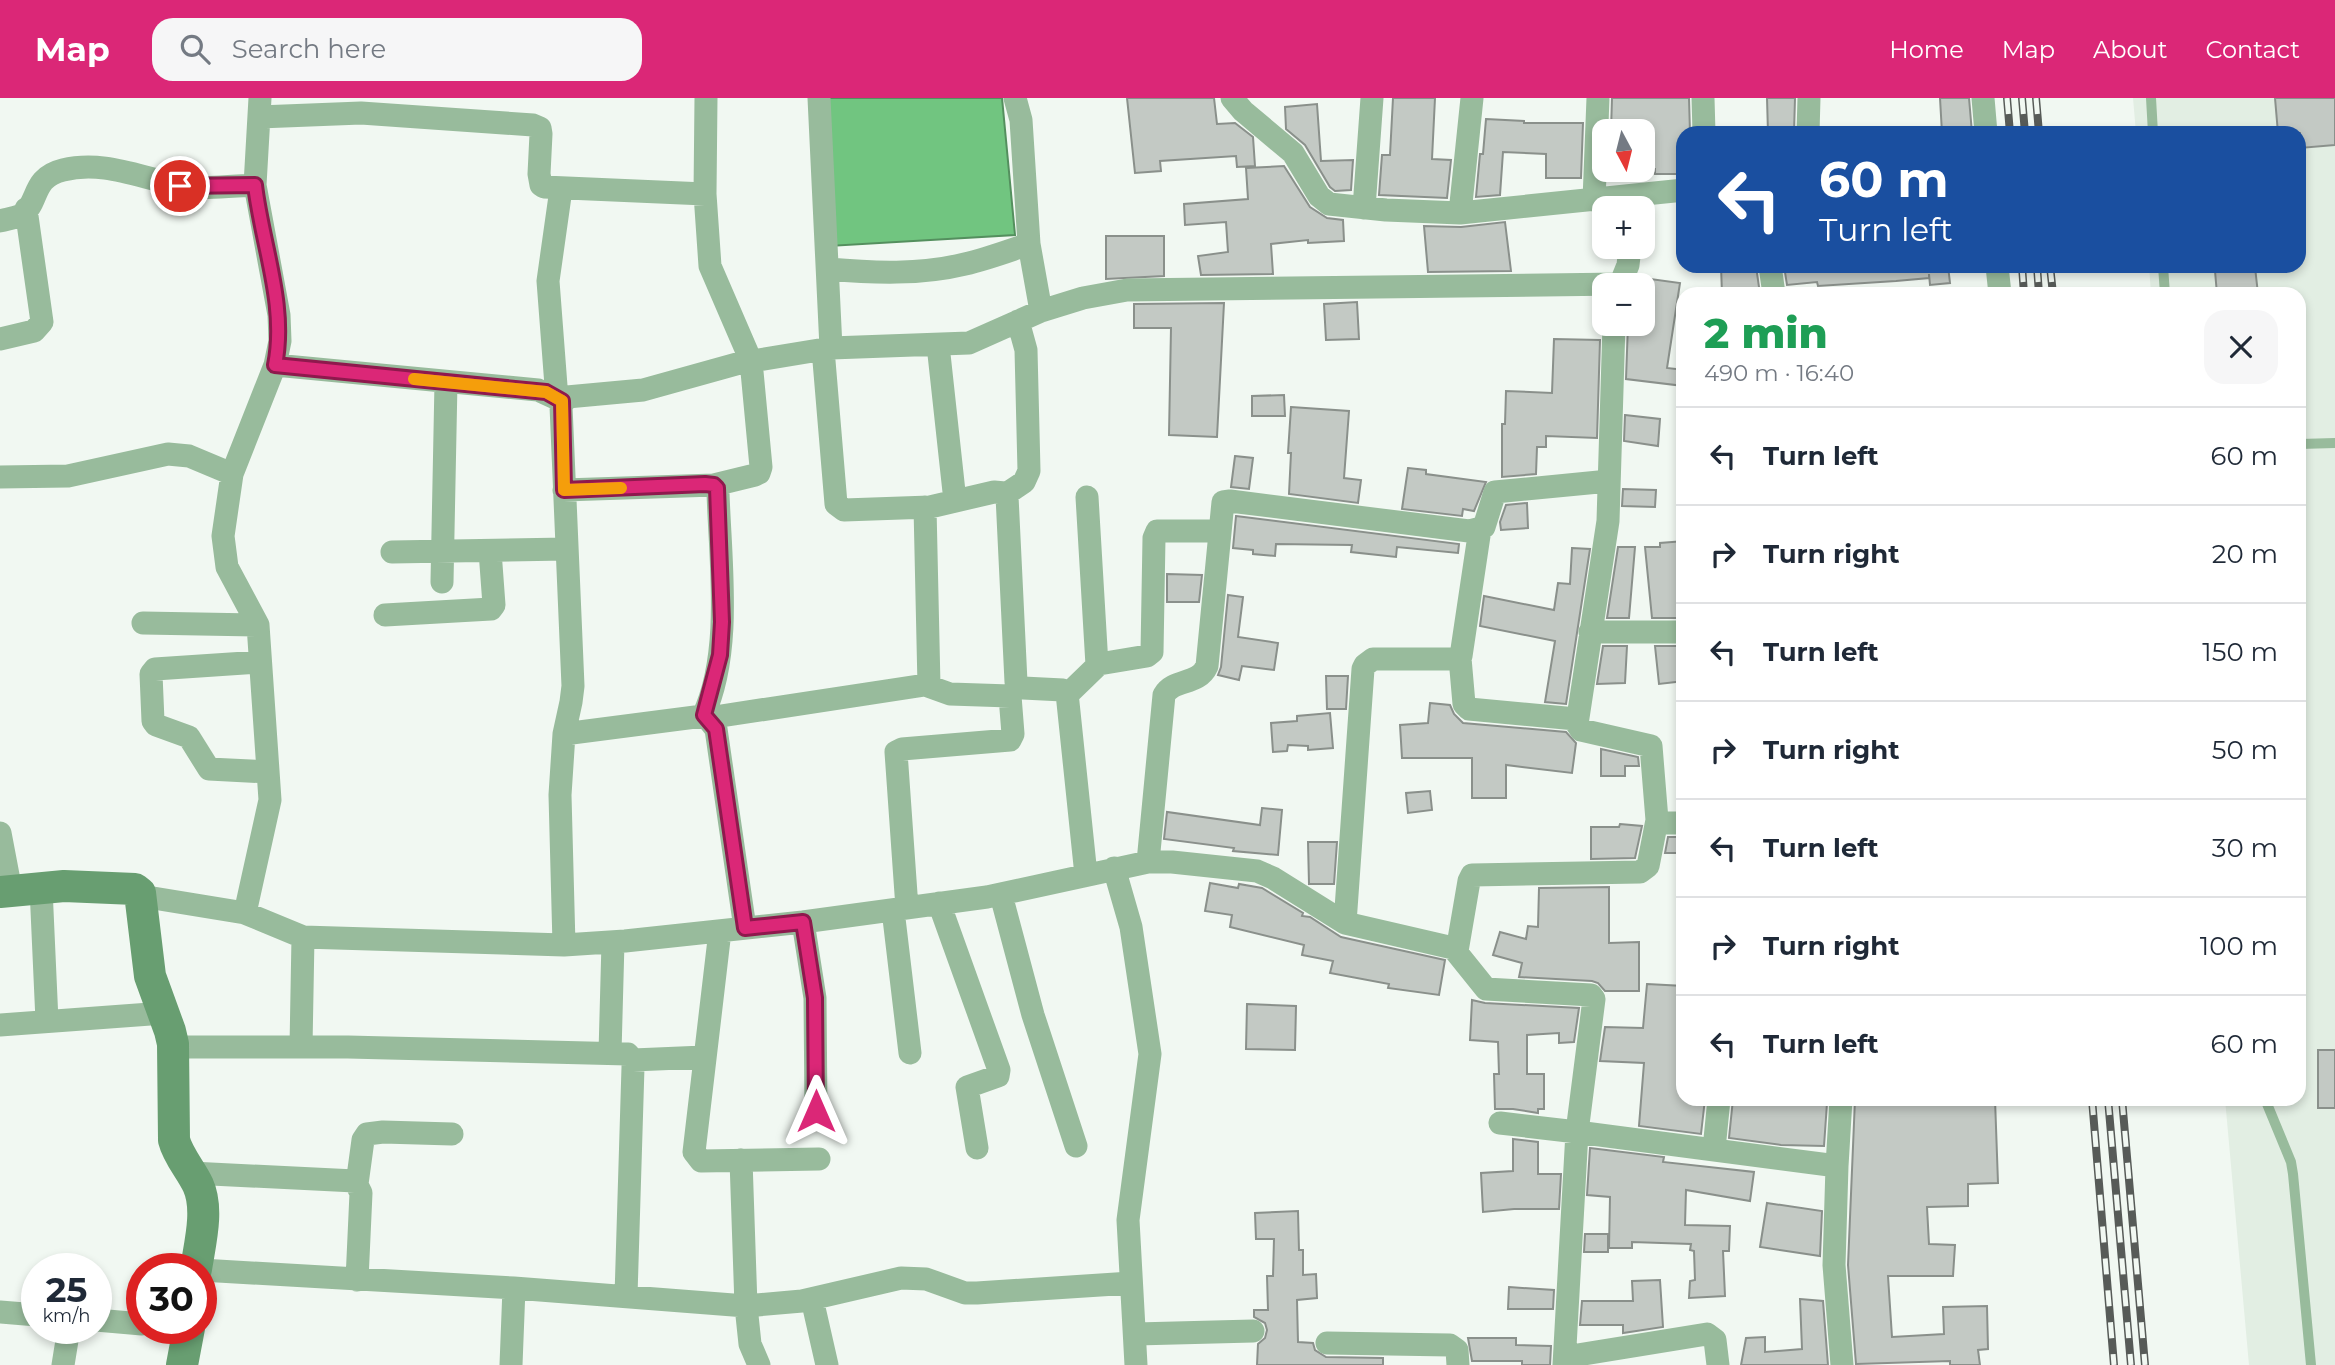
<!DOCTYPE html>
<meta charset="utf-8">
<style>
:root{--surface:#fff;--page:#f6f6f7;--text:#1f2937;--muted:#747a83;--line:#e0e1e3;--accent:#db2777}
body{margin:0;font-family:Montserrat,sans-serif;background:var(--page);color:var(--text);height:100vh;display:flex;flex-direction:column;font-size:26px;white-space:nowrap}
*{box-sizing:border-box;margin:0}
p{font-size:23px;color:var(--muted)}
.icon{flex:none;width:38px;height:38px;fill:none;stroke:currentColor;stroke-width:2;stroke-linecap:round;stroke-linejoin:round}
.map{position:relative;flex:1;overflow:hidden}
.panel{position:absolute;left:1676px;top:189px;width:630px;height:819px;display:flex;flex-direction:column;background:var(--surface);border-radius:21px;box-shadow:0 4px 10px #0003}
.panel>*{flex:none}
.top-card{position:absolute;left:1676px;top:28px;width:630px;height:147px;border-radius:21px;box-shadow:0 4px 10px #0003;background:#1a4fa0;color:#fff;overflow:hidden}
.needle{width:46px;rotate:173deg}
.controls{position:absolute;left:1592px;top:21px;display:grid;gap:14px}
.controls a{display:grid;place-items:center;width:63px;height:63px;border-radius:14px;background:var(--surface);box-shadow:0 4px 10px #0003;font-size:35px}
.speed{position:absolute;left:21px;top:1155px;display:flex;gap:14px;font-size:35px;font-weight:700;text-align:center}
.speed>*{display:grid;place-content:center;width:91px;height:91px;border-radius:50%;background:var(--surface);box-shadow:0 4px 10px #0003;line-height:1}
.speed small{font-size:18px;font-weight:400}
.speed .limit{border:10px solid #d22;background:#fff;color:#111}
.pin{position:absolute;display:grid;place-items:center;width:60px;height:60px;color:#fff;margin:-30px;border:4px solid #fff;border-radius:50%;box-shadow:0 2px 7px #0007}
.me{position:absolute;width:77px;margin:-38px;rotate:0deg;stroke-linejoin:round;filter:drop-shadow(0 0 5px #0008)}
.turn{display:flex;align-items:center;gap:24px;height:147px;padding:0 28px;font-size:32px}
.turn .icon{width:91px;height:91px;stroke-width:2.5}
.turn b{display:block;font-size:49px;line-height:60px}
.round{display:grid;place-items:center;flex:none;width:74px;height:74px;border-radius:21px;background:var(--page)}
.headline{display:flex;align-items:center;justify-content:space-between;height:119px;padding:0 28px}
h1{font-size:42px;font-weight:800;line-height:52px;color:#1e9e55}
ul{padding:0;list-style:none}
li{display:flex;align-items:center;gap:21px;height:98px;padding:0 28px;border-top:2px solid var(--line)}
li div{flex:1}
li b{display:block;font-size:26px}
li em{font-style:normal}
header{display:flex;align-items:center;gap:42px;box-sizing:border-box;height:98px;padding:0 35px;background:var(--accent);color:#fff}
header strong{font-size:33px}
nav{display:flex;gap:38px;margin-inline-start:auto;font-size:24px}
.search{width:490px;height:63px;background:var(--page);display:flex;align-items:center;gap:18px;box-sizing:border-box;padding:0 24px;border-radius:21px;color:var(--muted);font-size:26px}
.map>svg:first-child{display:block}
.built{fill:#e2eee3}
.water{fill:#71c580;stroke:#548f5e;stroke-width:2}
.building{fill:#c3c9c4;stroke:#8a908b;stroke-width:2}
.lines{fill:none;stroke-linecap:round;stroke-linejoin:round}
.lane{stroke:#98bb9c;stroke-width:10}
.street{stroke:#98bb9c;stroke-width:23}
.secondary{stroke:#689e71;stroke-width:32}
.rail-casing{stroke:#575b58;stroke-width:8}
.rail{stroke:#f1f8f2;stroke-width:5;stroke-dasharray:16;stroke-linecap:butt}
.route-casing{stroke:#8e194d;stroke-width:18}
.route{stroke:#db2777;stroke-width:12}
.slow{stroke:#f59e0b;stroke-width:12}
</style>
<header>
<strong>Map</strong>
<div class="search"><svg class="icon" aria-label="search" viewBox="0 0 24 24"><circle cx="10" cy="10" r="6"/><path d="M15 15l6 6"/></svg>Search here</div>
<nav><a>Home</a><a>Map</a><a>About</a><a>Contact</a></nav>
</header>
<div class="map">
<svg width="2335" height="1267" viewBox="0 0 2335 1267">
<rect width="100%" height="100%" fill="#f1f8f2"/>
<path class="built" d="M2133,0H2335V1267H2249L2225,1001H2300V196H2151L2149,168H2300V35H2136Z"/>
<path class="water" d="M820,0H1002L1015,137L829,148Z"/>
<path class="building" d="M1127,0H1214L1217,26L1235,25L1253,39L1255,68L1237,69L1236,58L1160,63L1161,73L1135,75Z
M1393,0H1435L1432,61L1451,62L1447,100L1379,97L1382,57H1390Z
M1612,0H1689L1690,35H1684V76H1655V71H1643V33H1611Z
M1767,0H1795L1794,35H1768Z
M1940,0H1969L1972,35H1942Z
M2275,0H2335V47L2300,50V35H2278Z
M1317,6L1321,63L1353,62L1351,92L1335,93L1330,89L1305,47L1286,31L1285,9Z
M1486,21L1524,23V25H1583L1581,80H1546V56L1503,54L1500,97L1476,99L1480,56H1483Z
M1284,68L1310,109L1327,120L1343,122L1344,143L1308,145V142L1271,146L1273,176L1201,177L1198,158L1228,154L1226,124L1185,127L1184,106L1248,101L1246,70Z
M1505,124L1511,173L1428,174L1424,128L1461,129Z
M1106,138H1164V178L1106,181Z
M1721,168H1756L1760,196H1722Z
M1784,168H1948L1950,185L1930,187L1929,176V180L1896,183L1818,188L1817,184L1787,187Z
M2255,169L2258,196H2217L2215,173Z
M1643,180L1680,185L1667,270L1684,272V288L1626,281L1628,226H1643Z
M1357,204L1359,241L1326,242L1324,206Z
M1224,205L1217,339L1169,337L1171,230H1134V206Z
M1554,241L1600,242L1597,340L1546,338V349H1537L1536,376L1502,379V326H1505L1506,293L1552,295Z
M1284,297L1285,318H1252V298Z
M1291,309L1349,313L1344,380L1361,382L1358,405L1289,396L1291,355H1288Z
M1625,317L1660,321L1658,348L1624,343Z
M1235,358L1253,360L1249,391L1231,389Z
M1408,370L1426,372V376L1486,384L1474,413L1463,411L1462,418L1402,411Z
M1623,391L1656,392L1655,409L1622,408Z
M1527,405L1528,430L1501,432L1500,424L1506,407Z
M1236,418L1459,446L1458,455L1397,449L1396,459L1351,454L1352,447L1276,446L1275,458L1253,456V452L1233,450Z
M1684,443V520H1652L1645,449H1660V445Z
M1618,449H1635L1629,520H1607Z
M1572,450L1590,451L1566,606L1545,604L1555,543L1480,528L1484,498L1554,512L1558,485L1570,486Z
M1167,476L1202,477L1199,504H1167Z
M1228,497L1243,499L1238,539L1278,545L1274,572L1242,568L1239,582L1218,577L1221,569Z
M1603,548H1627L1625,585L1597,586Z
M1655,548H1684V583L1659,586Z
M1326,578H1348L1346,611H1327Z
M1430,605L1450,607L1454,616L1463,625L1566,634L1576,645L1572,675L1506,667V700H1472V660H1402L1400,627L1428,625Z
M1330,615L1333,650L1308,652V648L1288,647L1287,653L1273,654L1271,625L1297,623V618Z
M1601,651L1638,659L1639,668H1625V678H1601Z
M1430,693L1432,712L1408,715L1406,695Z
M1262,710L1282,712L1278,757L1233,753L1234,750L1164,741L1167,714L1260,727Z
M1620,726L1642,728L1635,760L1591,761V729H1619Z
M1668,739H1684V755H1665Z
M1308,744H1337L1334,786H1309Z
M1210,785L1238,790L1239,786L1262,790L1303,815L1302,818L1310,819L1341,839L1445,862L1439,897L1388,890L1389,886L1330,875L1333,863L1302,857L1304,847L1230,829L1232,817L1205,813Z
M1609,789V845L1639,844V893H1605L1598,885L1592,883L1519,879L1522,865L1493,857L1500,834L1526,841L1528,828L1538,829L1539,790Z
M1647,886L1684,888V933L1680,971H1684V1001H1705L1701,1036L1639,1028L1644,965L1600,963L1605,929L1643,930Z
M1472,902L1485,905L1579,910L1574,944L1559,945V935L1527,937V976H1544V1011H1538V1015L1513,1011H1495L1494,976H1499L1498,944L1470,942Z
M1247,906L1296,908L1295,952L1246,951Z
M2318,952H2335V1010H2318Z
M1733,1001H1784L1795,1002V1005H1827L1824,1048L1781,1047L1729,1040Z
M1855,1001H1995L1998,1085L1968,1086V1108L1927,1109L1929,1146L1955,1147L1953,1178H1888L1892,1239L1944,1236L1943,1209L1987,1208L1988,1251L1978,1252L1980,1267H1950V1263L1856,1266L1848,1167Z
M1513,1041L1538,1044V1076H1561L1559,1111H1514L1483,1114L1481,1075L1513,1073Z
M1590,1050L1664,1059L1663,1064L1754,1074L1750,1103L1686,1092L1685,1127L1730,1128L1729,1153H1723L1725,1198L1689,1200L1690,1183L1695,1182L1694,1153L1690,1152L1691,1146L1632,1144V1150H1609L1610,1099L1587,1097Z
M1767,1105L1822,1113L1820,1158L1760,1149Z
M1298,1113L1299,1152H1303V1177L1316,1176L1317,1200L1297,1202L1298,1244L1313,1245L1315,1252L1326,1259L1383,1260V1267H1257L1258,1246L1265,1240L1267,1232L1265,1225L1254,1219V1212H1268L1267,1178H1273L1274,1141H1256L1255,1115Z
M1585,1136H1608V1154H1584Z
M1660,1182L1663,1229L1623,1235V1227H1580L1582,1203H1633L1632,1183Z
M1509,1189L1554,1192L1553,1211H1508Z
M1800,1201L1823,1203L1828,1267H1741L1746,1240L1765,1239V1254L1802,1251Z
M1468,1240H1516V1247L1551,1248L1550,1267H1522V1263H1472Z"/>
<g class="lines">
<path class="lane" d="M2151,0L2153,35
M2163,168L2165,196
M2300,346L2335,345
M2265,1001L2291,1064L2293,1076L2311,1267"/>
<path class="street" d="M706,0L705,96L710,168L751,263L761,369L759,375L755,377L714,387
M819,0L831,250
M1232,0L1243,13L1293,55L1319,98L1329,106L1386,112L1460,115L1684,92
M1703,0L1704,35
M1983,0L1986,35
M259,19L361,15L533,27L540,30L541,36L539,76L541,87L544,89L705,96
M1808,35L1809,0
M1594,102L1598,0
M1364,110L1372,0
M1460,115L1472,0
M0,123C7,121 15,120 21,117C40,106 30,80 63,72C104,62 140,80 180,87C204,92 231,88 255,87
M1029,146L1041,213
M1770,168L1774,196
M1997,168L2000,196
M828,171C873,175 920,177 965,166C987,161 1008,153 1029,146L1021,22L1015,0
M1620,187L1628,167L1630,149
M1614,226L1608,423L1577,626L1581,632L1651,648L1657,722L1662,725H1684
M0,241L34,233L42,224L26,111
M938,247L955,403
M823,251L836,406L844,412L930,409L994,394L1005,395L1007,398L1016,584L1023,590L1063,592L1067,595L1086,777
M275,267L538,292L562,303
M557,301L548,183L561,91
M0,379L68,378L168,356L189,358L232,376
M1006,396L1024,384L1029,373L1026,252L1018,223
M1087,399L1097,567
M925,409L929,588
M392,454L566,451
M442,484L446,284
M385,517L491,511L494,507L490,453
M143,525L258,527
M1590,534H1684
M1460,560L1464,606L1469,611L1576,621
M260,564L155,571L151,576L153,623L156,627L189,639L209,671L268,674
M1067,597L1099,566L1147,558L1152,554L1154,440L1157,433H1220
M704,616L716,631L745,830
M708,620L925,587L950,596L1010,598L1013,636L1010,642L902,651L896,654L907,810
M564,636L703,618C733,554 720,463 718,394L714,387L564,392
M0,735L11,793
M1148,764L1164,597C1174,580 1198,588 1207,568L1223,404L1230,403L1469,433L1484,429L1495,394L1609,383
M1114,770L1131,829L1150,956L1128,1122L1136,1267
M41,790L47,923
M1001,797L1033,917L1076,1048
M141,798L245,815L303,839L564,847L625,843L803,824L987,799L1148,764H1172L1257,773L1273,780L1345,825L1453,850L1486,891L1591,897L1594,901L1577,1034L1837,1068L1841,1001
M939,805L999,972L998,978L967,989L977,1050
M893,812L910,955
M245,815L270,702L258,527L227,469L223,438L232,376L275,267L280,243L279,217L255,87L260,0
M803,824L815,900L816,1013
M1345,825L1363,571L1365,567L1373,561H1455L1461,558L1480,431
M720,833L694,1054L701,1063L819,1061
M564,847L560,697L564,636L571,604L573,588L561,308L567,299L643,292L740,265L831,250L969,245L1041,213L1083,200L1127,192L1621,186
M1457,853L1469,783L1472,777L1640,774L1648,768L1657,722
M0,927L164,915
M173,949H348L628,956L633,962V969L626,1198
M301,949L303,839
M610,955L613,844
M633,962L704,959
M1500,1025L1577,1034L1564,1267
M1714,1051L1719,1001
M741,1062L746,1208L750,1246L759,1267
M1837,1068L1834,1167L1842,1267
M191,1075L355,1083L361,1095L357,1182
M357,1086L363,1042L367,1036L383,1034L452,1036
M201,1172L514,1190L746,1208L802,1203L901,1180L926,1181L965,1195H977L1131,1185
M812,1201L827,1267
M0,1214L37,1217
M96,1222L142,1226
M1136,1236L1253,1233
M1327,1245L1450,1247L1457,1252L1458,1267
M1565,1259L1707,1236L1715,1242L1718,1267
M63,1267L69,1230
M511,1267L514,1190"/>
<path class="secondary" d="M0,794L64,788L135,791L140,795L150,878L170,933L173,946L174,1042C178,1058 191,1072 198,1087C209,1111 200,1145 196,1171
M182,1267L189,1230"/>
<defs>
<path id="rail" d="M2007,0L2010,35
M2022,0L2025,35
M2036,0L2039,35
M2022,168L2024,196
M2037,168L2039,196
M2050,168L2053,196
M2092,1001L2114,1267
M2108,1001L2131,1267
M2122,1001L2145,1267"/>
</defs>
<use href="#rail" class="rail-casing"/>
<use href="#rail" class="rail"/>
</g>
<g class="lines">
<defs>
<path id="route" d="M180,88L255,87C262,147 287,207 275,267L546,294L562,303L564,392L705,386L714,387L717,390L722,524L720,557L704,617L716,631L745,830L803,824L815,900L816,1013"/>
</defs>
<use href="#route" class="route-casing"/>
<use href="#route" class="route"/>
<path class="slow" d="M414,281L546,294L562,303L564,392L621,390"/>
</g>
</svg>
<div class="controls">
<a><svg class="needle" viewBox="-14 -14 28 28"><path d="M0-13l5 13h-10z" fill="#e53935"/><path d="M0 13l5-13h-10z" fill="#747a83"/></svg></a>
<a>+</a>
<a>−</a>
</div>
<div class="speed"><div>25<small>km/h</small></div><div class="limit">30</div></div>
<div class="pin" style="left:180px;top:88px;background:#d93025"><svg class="icon" aria-label="arrive" viewBox="0 0 24 24"><path d="M6 21V4h12l-3 4 3 4H6"/></svg></div>
<svg class="me" style="left:816px;top:1013px" viewBox="-20 -20 40 40"><path d="M0-17L14 15 0 8-14 15z" fill="#db2777" stroke="#fff" stroke-width="4"/></svg>
<div class="top-card">
<div class="turn"><svg class="icon" aria-label="left" viewBox="0 0 24 24"><path d="M17 20v-9H6M10 6l-5 5 5 5"/></svg><div><b>60 m</b>Turn left</div></div>
</div>
<section class="panel">
<div class="headline"><div><h1>2 min</h1><p>490 m · 16:40</p></div><a class="round"><svg class="icon" aria-label="close" viewBox="0 0 24 24"><path d="M6 6l12 12M18 6L6 18"/></svg></a></div>
<ul>
<li><svg class="icon" aria-label="left" viewBox="0 0 24 24"><path d="M17 20v-9H6M10 6l-5 5 5 5"/></svg><div><b>Turn left</b></div><em>60 m</em></li>
<li><svg class="icon" aria-label="right" viewBox="0 0 24 24"><path d="M7 20v-9h11M14 6l5 5-5 5"/></svg><div><b>Turn right</b></div><em>20 m</em></li>
<li><svg class="icon" aria-label="left" viewBox="0 0 24 24"><path d="M17 20v-9H6M10 6l-5 5 5 5"/></svg><div><b>Turn left</b></div><em>150 m</em></li>
<li><svg class="icon" aria-label="right" viewBox="0 0 24 24"><path d="M7 20v-9h11M14 6l5 5-5 5"/></svg><div><b>Turn right</b></div><em>50 m</em></li>
<li><svg class="icon" aria-label="left" viewBox="0 0 24 24"><path d="M17 20v-9H6M10 6l-5 5 5 5"/></svg><div><b>Turn left</b></div><em>30 m</em></li>
<li><svg class="icon" aria-label="right" viewBox="0 0 24 24"><path d="M7 20v-9h11M14 6l5 5-5 5"/></svg><div><b>Turn right</b></div><em>100 m</em></li>
<li><svg class="icon" aria-label="left" viewBox="0 0 24 24"><path d="M17 20v-9H6M10 6l-5 5 5 5"/></svg><div><b>Turn left</b></div><em>60 m</em></li>
</ul>
</section>
</div>
